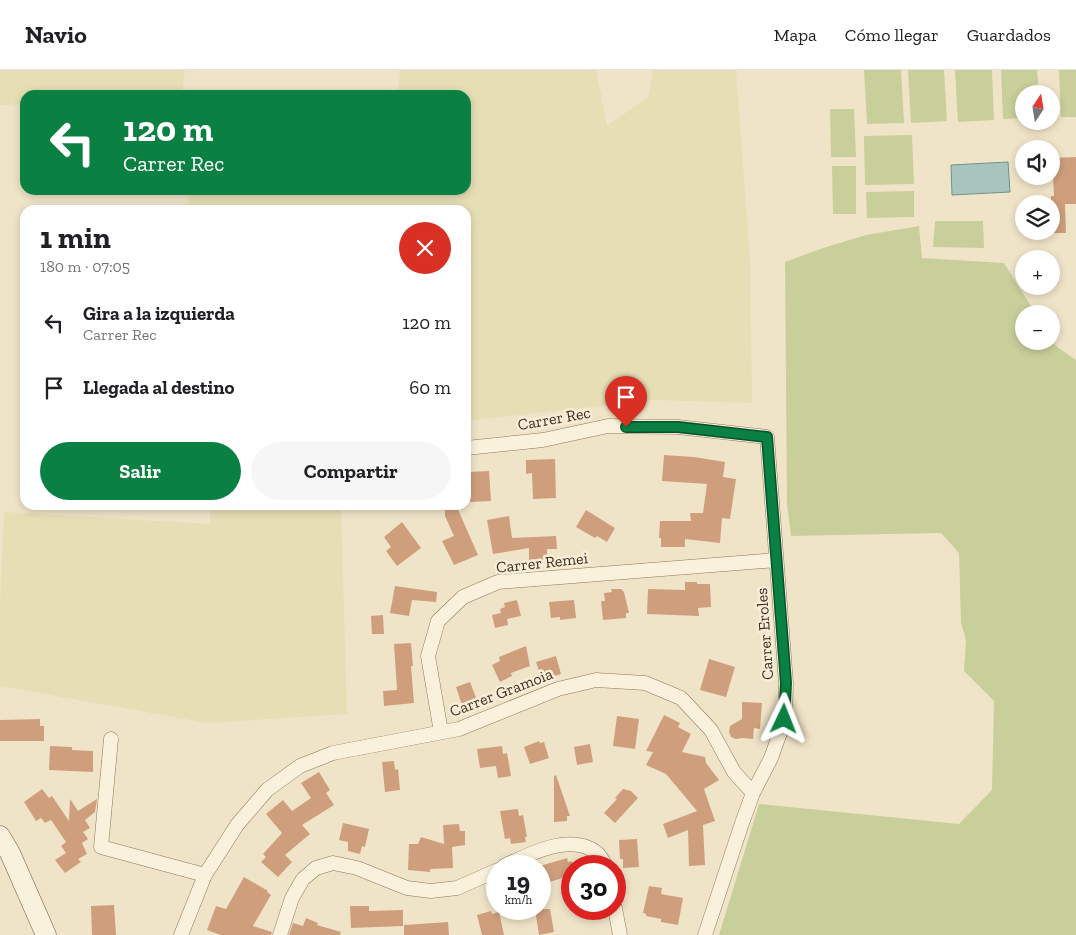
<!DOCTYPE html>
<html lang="es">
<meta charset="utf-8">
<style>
:root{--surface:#fff;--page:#f6f6f6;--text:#202124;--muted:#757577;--line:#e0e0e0;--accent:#0b8043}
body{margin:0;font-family:"Zilla Slab",serif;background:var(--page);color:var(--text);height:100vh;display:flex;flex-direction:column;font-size:19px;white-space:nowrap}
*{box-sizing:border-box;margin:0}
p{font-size:16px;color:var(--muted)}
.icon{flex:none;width:28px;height:28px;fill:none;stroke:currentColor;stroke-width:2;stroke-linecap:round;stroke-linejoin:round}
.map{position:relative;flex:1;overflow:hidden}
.sheet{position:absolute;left:20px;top:135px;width:451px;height:305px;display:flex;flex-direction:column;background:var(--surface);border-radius:15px;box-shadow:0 2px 8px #0003}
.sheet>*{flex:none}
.hud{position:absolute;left:20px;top:20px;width:451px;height:105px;border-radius:15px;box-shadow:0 2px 8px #0003;background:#0b8043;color:#fff;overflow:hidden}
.needle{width:32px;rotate:12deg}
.fabs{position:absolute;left:1015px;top:15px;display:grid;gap:10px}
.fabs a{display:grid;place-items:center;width:45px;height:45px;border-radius:50%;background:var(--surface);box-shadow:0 2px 8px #0003;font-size:25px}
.speed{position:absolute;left:486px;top:785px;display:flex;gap:10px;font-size:25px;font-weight:700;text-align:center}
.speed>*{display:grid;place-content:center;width:65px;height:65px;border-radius:50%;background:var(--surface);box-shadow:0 2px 8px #0003;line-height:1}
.speed small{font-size:12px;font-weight:400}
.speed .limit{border:8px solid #d22;background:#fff;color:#111}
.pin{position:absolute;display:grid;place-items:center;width:42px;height:42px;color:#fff;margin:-51px -21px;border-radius:50% 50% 50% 0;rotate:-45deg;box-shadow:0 0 5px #0007}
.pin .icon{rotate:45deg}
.me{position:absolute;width:55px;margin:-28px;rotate:2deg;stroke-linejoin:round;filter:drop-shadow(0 0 4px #0008)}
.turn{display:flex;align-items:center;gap:18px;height:105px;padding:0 20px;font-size:22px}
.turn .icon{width:65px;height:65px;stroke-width:2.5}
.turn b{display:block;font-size:35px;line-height:42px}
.round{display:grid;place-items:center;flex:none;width:52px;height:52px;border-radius:26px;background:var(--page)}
.head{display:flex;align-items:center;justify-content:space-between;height:85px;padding:0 20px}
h1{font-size:30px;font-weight:700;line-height:38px}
.action{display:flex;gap:10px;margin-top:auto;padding:10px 20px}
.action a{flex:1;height:58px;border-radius:30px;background:var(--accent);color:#fff;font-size:20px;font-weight:700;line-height:58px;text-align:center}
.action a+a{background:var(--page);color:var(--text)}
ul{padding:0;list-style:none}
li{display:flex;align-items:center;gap:15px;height:65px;padding:0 20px}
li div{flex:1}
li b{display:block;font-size:19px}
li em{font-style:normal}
header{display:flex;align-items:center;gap:30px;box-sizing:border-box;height:70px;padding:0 25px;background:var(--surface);border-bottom:1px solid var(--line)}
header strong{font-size:24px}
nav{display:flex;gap:28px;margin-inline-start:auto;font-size:18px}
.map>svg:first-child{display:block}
.farmland{fill:#e6deb5}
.green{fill:#c9cf9b}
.water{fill:#a9c4bc;stroke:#6f938a}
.building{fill:#cf9f7d}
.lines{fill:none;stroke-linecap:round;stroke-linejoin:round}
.street-casing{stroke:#8d765c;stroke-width:15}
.secondary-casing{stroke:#6f573f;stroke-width:21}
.street{stroke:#faf1dc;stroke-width:14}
.secondary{stroke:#faf1dc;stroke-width:20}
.route-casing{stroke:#07532c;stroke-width:12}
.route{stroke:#0b8043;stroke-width:9}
.labels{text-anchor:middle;stroke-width:5;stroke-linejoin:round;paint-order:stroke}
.street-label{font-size:16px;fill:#3d2e20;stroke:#f7eed8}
</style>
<header>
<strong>Navio</strong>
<nav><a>Mapa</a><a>Cómo llegar</a><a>Guardados</a></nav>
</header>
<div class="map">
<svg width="1076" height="865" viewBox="0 0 1076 865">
<rect width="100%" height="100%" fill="#f0e4c8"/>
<path class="farmland" d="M0,0H185L182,25H25V34L0,35Z
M400,0H596L607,56L648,27L653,0H736L750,189L752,333L654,330L466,351V140H189L188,120H466V25H398Z
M210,435H341L347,644L208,653L0,616V534L4,442L210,454Z"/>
<path class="green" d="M864,0H901L904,53L867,54Z
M908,0H944L947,51L911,53Z
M955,0H992L994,50L958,52Z
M1001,0H1037L1039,24H1024V48L1003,49Z
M1059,0H1076V47H1061Z
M830,39H854L856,87H831Z
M912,65L914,114L865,115L864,66Z
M832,96H856V144H833Z
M914,121V147L867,148L866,122Z
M935,151H983L984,178L933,177Z
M919,156L922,188L1004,193L1036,244H1024V271H1051V269L1056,276L1076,290V865H719L759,734L959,754L992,720L994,631L964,601L966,570L961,553L959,483L941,463L791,466L787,434L785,192L823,178L866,165Z"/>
<path class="water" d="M1008,92L1010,122L952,125L951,95Z"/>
<path class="building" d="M1076,87V134H1065L1066,163H1051V126H1054L1052,88Z
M664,385L694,387L725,392L723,407L736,409L730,449L722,448L720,473L685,469V477H661V468H659L660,451H691L690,443H703L707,414L662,411Z
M555,389L556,428L533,429L532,403L526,404V390Z
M489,401L491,431L470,432L468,402Z
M445,435H456L478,485L454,495L442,471L454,466L445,446Z
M586,440L615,458L607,472L597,466L595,468L576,457Z
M509,446L512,468L556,466L557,479H547V490H529V478L493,484L487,450Z
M402,452L421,478L397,496L386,481L391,477L384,467Z
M685,512H697V514H710L711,537L698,538L699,546L647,544L648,519L685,520Z
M395,516L437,522L436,532L412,530L409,546L390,543Z
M611,519H621L624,522L629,543H626V548L603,550L601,531H605L604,523L612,522Z
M517,530L521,546L507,549L508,555L495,558L492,545L501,543L500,539L505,537L504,533Z
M574,530L576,548L560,550V547L551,548L549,532Z
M383,545L384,564H372L371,546Z
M411,573L413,596H411L414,633L384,636L383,621L397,620L394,574Z
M526,576L530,596L511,603L512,606L500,612L492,595L500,591L499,587Z
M556,586L561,604L542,610L536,592Z
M709,589L735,597L726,627L700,620Z
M470,612L478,633L463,638L456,617Z
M742,632L762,633L760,659L754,658L753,669L742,668L736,669L731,667L729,662L730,656L742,649Z
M664,645L680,653L678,657L691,664L682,682L705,687L706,693L719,710L704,719L715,751L703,755L705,795L689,796L688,760L668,768L663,754L697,741L666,704L646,695L653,682L646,681Z
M617,646L639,649L635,679L613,676Z
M40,649V656H44V671H0V650Z
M539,671L540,673L544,672L549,688L530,694L524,677Z
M590,674L593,692L577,695L574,677Z
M50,676L72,677V680L93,681V702L49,700Z
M502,676L503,684L507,683L511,706L498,708L496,696L480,698L477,679Z
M394,691L395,700L398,699L400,720L385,722L382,692Z
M319,702L330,720L326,723L334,735L302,755L310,764L285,785L292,792L278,807L261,792L266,787L263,784L282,763L266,744L283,730L292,741L311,728L301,713Z
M556,705L570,746H567V751L554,752V706Z
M42,719L49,728L52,726L69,751L70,729L78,741L97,729L95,742L85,750L90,758L83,762L88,769L82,773L87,784L78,789L81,792L65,803L55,790L66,783L61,776L66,772L51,750L45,753L41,748L36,751L24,732Z
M623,719L631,721L638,728L615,753L604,743L617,729L615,728Z
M518,739L519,746L523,745L527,767H525L526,772L511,774L510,768L505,769L500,741Z
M343,753L369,759L365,777L362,776L360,784L348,781V772L339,770Z
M459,754L460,761H465V775L452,777L453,798L430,799V802L408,800L409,774H418L421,767L444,774L443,755Z
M637,769L639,797L623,798V789H620L619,770Z
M567,788L568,792L572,791V805L540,815V796Z
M244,807L268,821L267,822L271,825L253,856L272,862L271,865H221L207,860L216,836L226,839Z
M649,816L662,818L661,824L683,828L678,855L661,852V849L646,846V844L643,843Z
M114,835L116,865H92L91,836Z
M350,836H369V841L403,840V856L351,858Z
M535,839H550L554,862L539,865Z
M491,841L492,844L499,842L504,865H482L477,845Z
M306,848L318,853L317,855L341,862L340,865H289L293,853L303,856Z
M448,852L449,865H404V855Z"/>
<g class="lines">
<defs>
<path id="street" d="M466,378L543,370L608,356L678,357L767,367L786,613L785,649L771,688L753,723L742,753L705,865
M441,662L428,586L438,551L463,527L498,512L776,490
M111,669L101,777L205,805
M504,796C530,784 571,762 597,783C601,786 603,792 606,796
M615,838L620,865
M181,865L205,805L237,755L267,720L300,696L333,683L459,659L558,619L596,610L645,613L681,628L711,660L734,702L753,723
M280,865L292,828L303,809L316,798L333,793L357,798L407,818L431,821L457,818L498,800"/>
<path id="secondary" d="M0,766L10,783L46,865"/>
</defs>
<use href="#street" class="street-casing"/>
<use href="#secondary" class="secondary-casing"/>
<use href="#street" class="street"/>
<use href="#secondary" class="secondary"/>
</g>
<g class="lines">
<defs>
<path id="route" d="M626,357H678L767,367L786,613L784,649"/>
</defs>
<use href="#route" class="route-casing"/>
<use href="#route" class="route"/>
</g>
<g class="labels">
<g class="street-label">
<text transform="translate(554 348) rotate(-10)" y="6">Carrer Rec</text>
<text transform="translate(542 492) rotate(-6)" y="6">Carrer Remei</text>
<text transform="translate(764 564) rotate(-94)" y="6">Carrer Eroles</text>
<text transform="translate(501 622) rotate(-21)" y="6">Carrer Gramoia</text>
</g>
</g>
</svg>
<div class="fabs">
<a><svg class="needle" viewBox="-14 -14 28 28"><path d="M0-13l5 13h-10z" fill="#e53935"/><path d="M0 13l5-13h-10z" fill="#757577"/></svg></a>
<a><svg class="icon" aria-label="sound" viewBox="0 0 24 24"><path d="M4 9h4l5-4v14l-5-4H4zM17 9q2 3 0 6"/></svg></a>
<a><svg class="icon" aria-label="layers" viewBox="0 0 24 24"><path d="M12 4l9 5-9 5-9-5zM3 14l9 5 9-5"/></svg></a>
<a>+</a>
<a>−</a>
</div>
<div class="speed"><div>19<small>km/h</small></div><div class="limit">30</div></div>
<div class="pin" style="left:626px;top:357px;background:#d93025"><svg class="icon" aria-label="arrive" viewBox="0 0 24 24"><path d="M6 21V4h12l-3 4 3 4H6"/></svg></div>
<svg class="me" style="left:784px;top:649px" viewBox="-20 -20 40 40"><path d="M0-17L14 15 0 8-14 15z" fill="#0b8043" stroke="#fff" stroke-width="4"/></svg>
<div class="hud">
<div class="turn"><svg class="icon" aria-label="left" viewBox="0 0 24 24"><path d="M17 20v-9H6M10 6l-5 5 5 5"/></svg><div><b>120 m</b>Carrer Rec</div></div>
</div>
<section class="sheet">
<div class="head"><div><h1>1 min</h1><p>180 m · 07:05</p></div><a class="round" style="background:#d93025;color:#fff"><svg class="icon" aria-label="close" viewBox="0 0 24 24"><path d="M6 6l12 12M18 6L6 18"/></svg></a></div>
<ul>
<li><svg class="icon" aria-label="left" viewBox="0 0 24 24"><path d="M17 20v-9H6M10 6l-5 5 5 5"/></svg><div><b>Gira a la izquierda</b><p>Carrer Rec</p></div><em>120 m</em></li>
<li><svg class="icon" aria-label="arrive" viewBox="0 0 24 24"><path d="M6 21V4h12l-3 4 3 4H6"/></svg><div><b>Llegada al destino</b></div><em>60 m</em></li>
</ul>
<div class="action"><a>Salir</a><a>Compartir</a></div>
</section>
</div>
